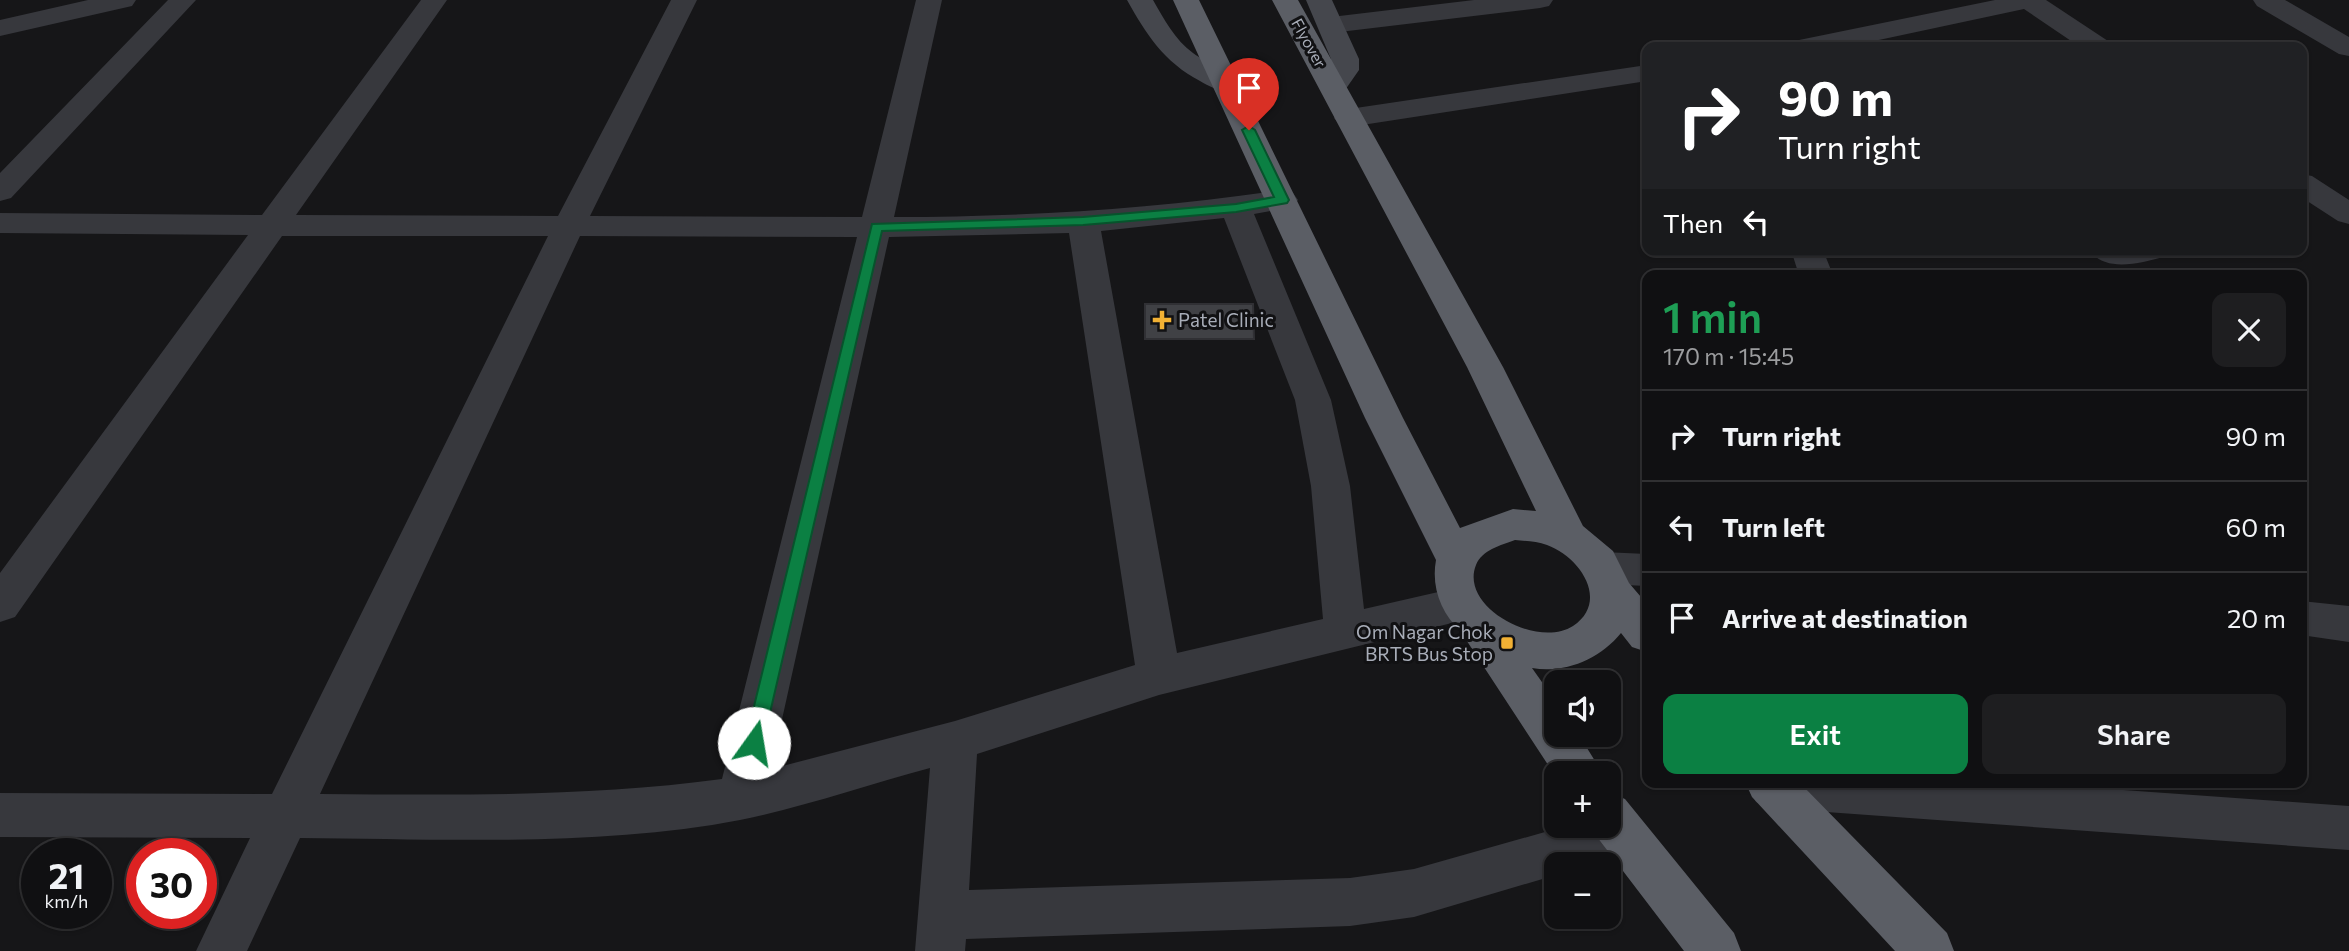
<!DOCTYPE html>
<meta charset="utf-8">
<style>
:root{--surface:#101012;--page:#1e1e20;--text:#f1f3f6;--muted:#9c9d9f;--line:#303032;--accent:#0b8043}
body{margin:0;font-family:Commissioner,sans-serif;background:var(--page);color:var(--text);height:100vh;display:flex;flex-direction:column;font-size:26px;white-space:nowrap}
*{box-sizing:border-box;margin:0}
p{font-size:23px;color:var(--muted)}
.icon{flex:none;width:38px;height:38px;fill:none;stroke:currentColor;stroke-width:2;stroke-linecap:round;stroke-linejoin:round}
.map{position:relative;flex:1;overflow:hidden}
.panel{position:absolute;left:1642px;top:270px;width:665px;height:518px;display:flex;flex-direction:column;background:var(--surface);border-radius:14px;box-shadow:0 2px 5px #0004,0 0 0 2px var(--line)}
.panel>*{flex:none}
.banner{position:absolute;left:1642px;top:42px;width:665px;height:214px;border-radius:14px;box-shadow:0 2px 5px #0004,0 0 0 2px var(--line);background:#202124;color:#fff;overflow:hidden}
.fabs{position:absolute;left:1544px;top:670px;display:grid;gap:14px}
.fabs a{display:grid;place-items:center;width:77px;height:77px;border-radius:14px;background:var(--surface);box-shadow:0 2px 5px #0004,0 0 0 2px var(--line);font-size:35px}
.speed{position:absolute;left:21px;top:838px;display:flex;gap:14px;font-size:35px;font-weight:700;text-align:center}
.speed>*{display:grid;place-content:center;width:91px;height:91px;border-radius:50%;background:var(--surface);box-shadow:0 2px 5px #0004,0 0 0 2px var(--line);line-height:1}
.speed small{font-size:18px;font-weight:400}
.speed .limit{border:10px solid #d22;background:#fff;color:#111}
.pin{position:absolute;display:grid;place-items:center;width:60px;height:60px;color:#fff;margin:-72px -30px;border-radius:50% 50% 50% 0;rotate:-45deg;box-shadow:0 0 7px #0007}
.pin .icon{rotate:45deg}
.me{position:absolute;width:77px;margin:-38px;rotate:13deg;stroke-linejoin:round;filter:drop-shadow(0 0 5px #0008)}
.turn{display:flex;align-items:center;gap:24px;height:147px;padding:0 21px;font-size:32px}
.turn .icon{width:91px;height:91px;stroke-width:2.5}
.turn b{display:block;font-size:49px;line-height:60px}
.then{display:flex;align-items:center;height:66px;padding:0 21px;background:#0003;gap:14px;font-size:26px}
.round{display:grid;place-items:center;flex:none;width:74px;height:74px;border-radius:14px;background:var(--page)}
.summary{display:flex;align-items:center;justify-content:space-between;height:119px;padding:0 21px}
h1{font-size:42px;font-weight:600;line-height:52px;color:#1e9e55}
.primary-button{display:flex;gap:14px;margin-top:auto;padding:14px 21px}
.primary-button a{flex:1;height:80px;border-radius:14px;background:var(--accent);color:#fff;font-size:28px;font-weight:600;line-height:80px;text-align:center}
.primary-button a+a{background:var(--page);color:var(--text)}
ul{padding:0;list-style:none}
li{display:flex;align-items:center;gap:21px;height:91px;padding:0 21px;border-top:2px solid var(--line)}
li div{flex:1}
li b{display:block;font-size:26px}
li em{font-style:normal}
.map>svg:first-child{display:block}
.building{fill:#404145;stroke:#303034;stroke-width:2}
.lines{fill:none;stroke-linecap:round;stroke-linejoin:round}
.minor{fill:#37383d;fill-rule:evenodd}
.secondary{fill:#45474d;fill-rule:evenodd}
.trunk{fill:#5b5e65;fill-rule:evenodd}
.route{fill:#0b8043;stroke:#07532c;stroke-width:2}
.poi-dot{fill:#f2b134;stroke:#111113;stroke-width:2.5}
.labels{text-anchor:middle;stroke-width:6;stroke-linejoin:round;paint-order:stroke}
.far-street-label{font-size:16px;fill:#a8adb8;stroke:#111113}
.poi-label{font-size:19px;fill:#a8adb8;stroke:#111113;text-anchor:start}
</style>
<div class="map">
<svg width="2349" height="951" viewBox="0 0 2349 951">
<rect width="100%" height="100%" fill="#161618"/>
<path class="building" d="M1145,304H1253L1254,339H1145Z"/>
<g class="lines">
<path class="minor" d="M88,0H136L132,6L0,36V20Z
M168,0H196L11,198L0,201V173Z
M421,0H447L296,215L558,216L671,0H697L590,216L862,217L916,0H942L894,217C1024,217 1153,209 1282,190L1293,193L1298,200L1293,207L1254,214L1331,400L1350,486L1364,609L1460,587L1475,592L1481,604L1475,616L1460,621L1159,695L977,754L969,890L1350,878L1414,869L1566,826H1608V813L1620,810L1637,816L1644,832L1637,848L1588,864H1556V875L1414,917L1350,926L966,939L965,951H915L930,768C867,785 804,807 740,820C601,847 442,839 300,838L247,951H196L250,838L0,837V793L272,794L548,236H282L15,617L0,622V573L248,235L0,233V213L262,215ZM1224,218L1295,400L1311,486L1323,619L1177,653L1101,231ZM1069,233L1135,665L955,721L771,769L889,237ZM580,236L857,237L722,779C589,797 455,795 320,794Z
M1474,0H1553L1549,6L1540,8L1331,33L1321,31L1318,25L1321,19L1331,17Z
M1995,0H2046L2108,41L2112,47H2080L2024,9L1846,47H1790L1794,41L1804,39Z
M2253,0H2285L2349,37V56L2339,54L2257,6Z
M1647,65V81L1349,127L1339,124L1334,118L1339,112L1349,109Z
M2301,174L2312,176L2349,200V224L2338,221L2301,197Z
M1791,250H1823L1833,275H1799Z
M2090,250H2167L2163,257C2141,263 2104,273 2090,250Z
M1603,552L1647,554V586L1603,584L1589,580L1583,568L1589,556Z
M2301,601L2349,606V642L2301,635Z
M1751,782H2009L2349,806V850L1772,808L1756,802L1749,787Z"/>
<path class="secondary" d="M1127,0H1153C1164,19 1175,40 1193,53C1207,64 1230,69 1240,83L1236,89C1222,93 1212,88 1200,81C1164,62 1146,34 1127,0Z
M1306,0H1332L1359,59V70L1343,93L1333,96L1323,93L1319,87L1331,70V59Z"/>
<path class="trunk" d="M1173,0H1199L1403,418L1460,528L1513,509L1536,511L1467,367L1272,0H1298L1503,367L1583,526L1613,551L1629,583L1647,604V652L1632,647L1621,633C1600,659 1565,674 1532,668L1556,702V735H1579L1603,774H1556V777L1461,632C1441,613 1431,587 1436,560L1365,418ZM1515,540C1525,541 1537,541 1547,545C1580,557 1610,601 1573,626C1537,649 1459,607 1476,565C1482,550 1501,545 1515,540Z
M1745,782H1799L1947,933L1954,951H1895L1752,797Z
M1608,792L1625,799L1734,933L1741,951H1684L1591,829L1590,826H1608Z"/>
</g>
<path class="route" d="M1249,126L1255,130L1289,200L1287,203L1236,212L1083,225L882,231L763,743L761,749L754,752L747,749L745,743L872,224L1083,217L1236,204L1274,197L1242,130Z"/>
<g class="poi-dot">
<path d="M1158.5 309.5h7v7h7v7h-7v7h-7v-7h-7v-7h7z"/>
<rect x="1500" y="636" width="14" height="14" rx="3.5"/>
</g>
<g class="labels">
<g class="far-street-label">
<text transform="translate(1309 43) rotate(61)" y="6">Flyover</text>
</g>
<g class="poi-label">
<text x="1178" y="327">Patel Clinic</text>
<text x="1493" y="639" text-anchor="end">Om Nagar Chok<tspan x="1493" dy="22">BRTS Bus Stop</tspan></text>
</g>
</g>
</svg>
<div class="fabs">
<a><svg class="icon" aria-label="sound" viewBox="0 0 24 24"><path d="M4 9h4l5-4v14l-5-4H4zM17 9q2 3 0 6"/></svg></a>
<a>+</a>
<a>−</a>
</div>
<div class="speed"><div>21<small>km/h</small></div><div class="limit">30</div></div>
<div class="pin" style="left:1249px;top:130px;background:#d93025"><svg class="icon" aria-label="arrive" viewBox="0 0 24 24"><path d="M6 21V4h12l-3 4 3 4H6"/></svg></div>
<svg class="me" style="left:754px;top:743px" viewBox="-20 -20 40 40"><circle r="19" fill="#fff"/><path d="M0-13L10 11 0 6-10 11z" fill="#0b8043"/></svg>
<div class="banner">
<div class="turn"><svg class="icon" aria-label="right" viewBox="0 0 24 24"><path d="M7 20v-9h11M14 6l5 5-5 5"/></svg><div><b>90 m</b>Turn right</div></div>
<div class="then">Then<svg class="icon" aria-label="left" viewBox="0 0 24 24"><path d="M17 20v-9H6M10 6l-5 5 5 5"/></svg></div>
</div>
<section class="panel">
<div class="summary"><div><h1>1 min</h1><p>170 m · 15:45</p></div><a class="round"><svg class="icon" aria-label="close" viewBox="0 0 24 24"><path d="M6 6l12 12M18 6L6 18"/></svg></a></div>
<ul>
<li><svg class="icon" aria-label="right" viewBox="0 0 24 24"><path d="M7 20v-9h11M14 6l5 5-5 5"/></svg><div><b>Turn right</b></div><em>90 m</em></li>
<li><svg class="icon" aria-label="left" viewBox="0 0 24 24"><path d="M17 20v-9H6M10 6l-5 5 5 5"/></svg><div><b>Turn left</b></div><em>60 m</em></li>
<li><svg class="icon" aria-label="arrive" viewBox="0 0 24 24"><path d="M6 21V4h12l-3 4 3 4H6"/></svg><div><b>Arrive at destination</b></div><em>20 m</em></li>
</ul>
<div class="primary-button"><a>Exit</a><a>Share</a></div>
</section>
</div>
